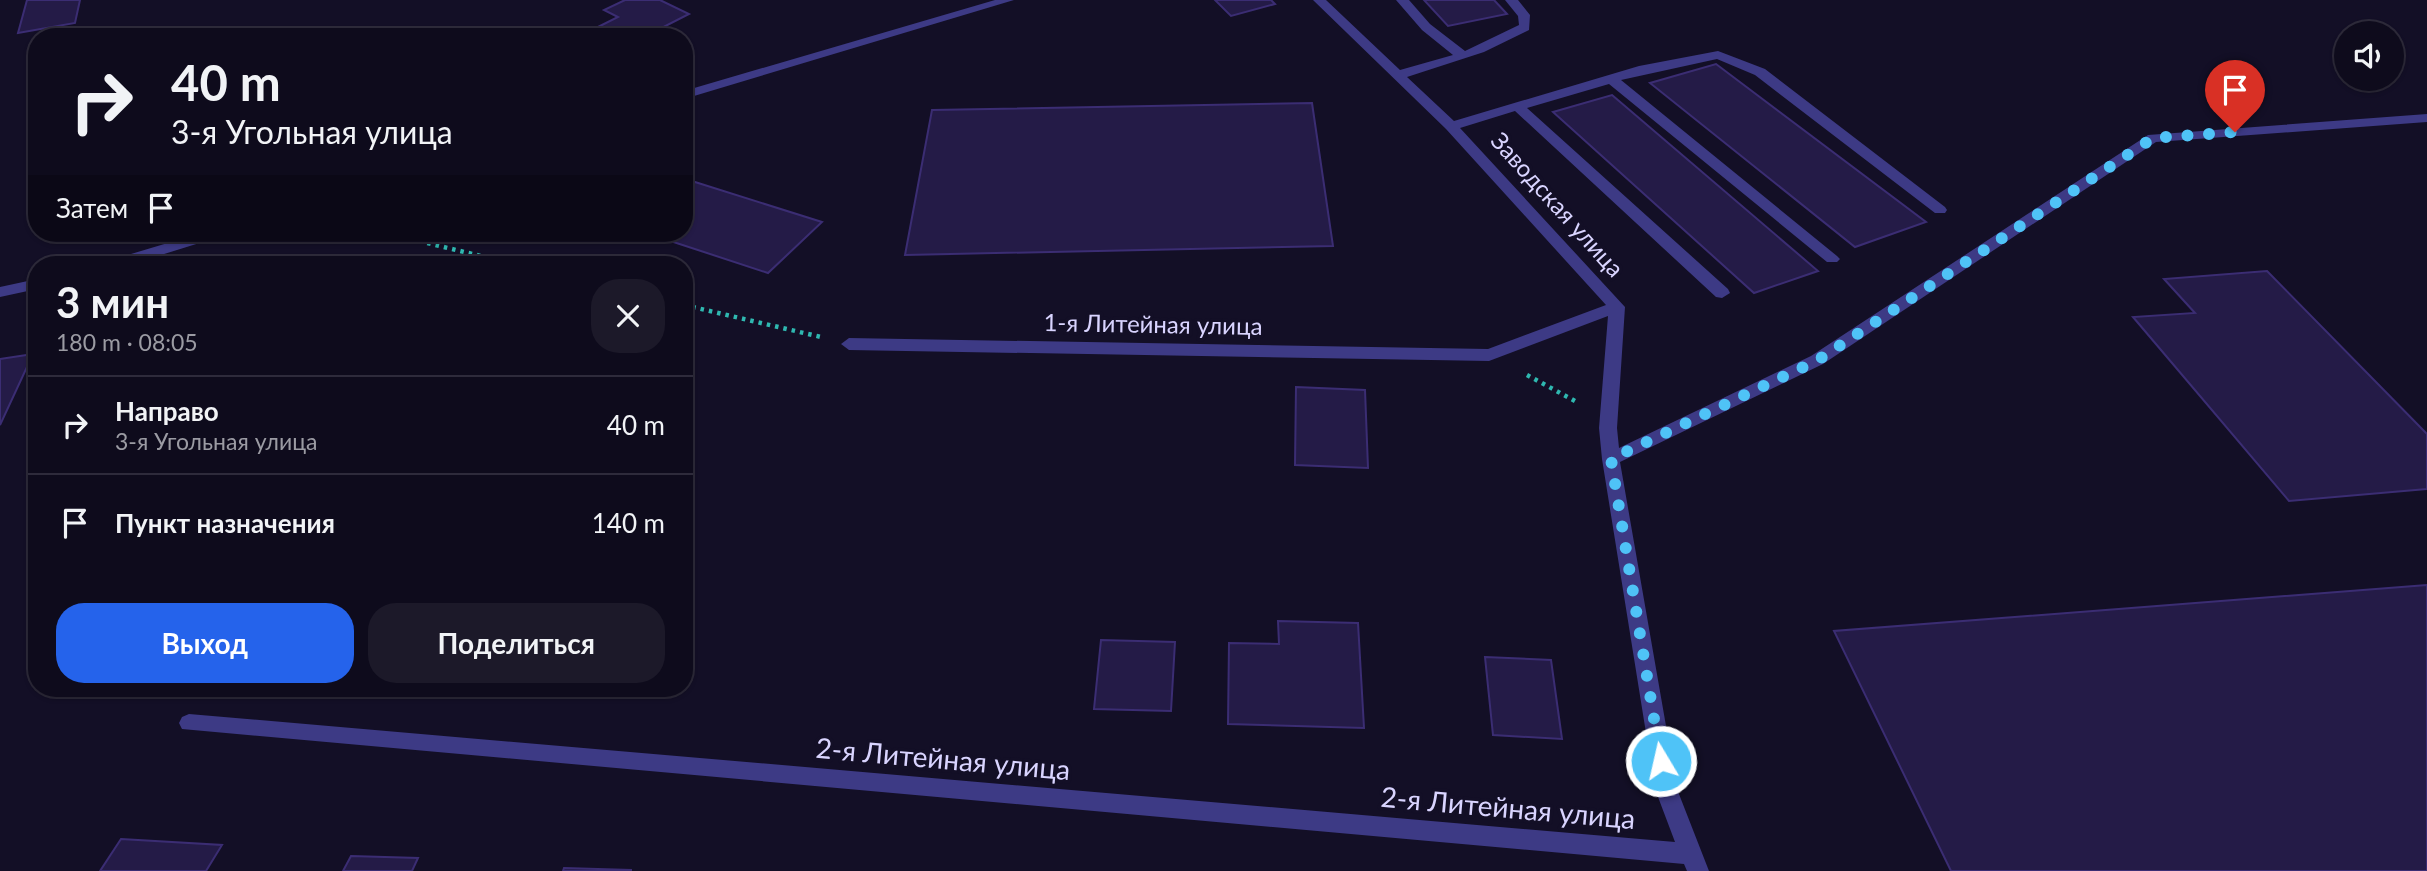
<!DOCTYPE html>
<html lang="ru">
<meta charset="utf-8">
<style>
:root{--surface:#0e0b1c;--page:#1c1929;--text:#f1f3f6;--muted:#9b9ba3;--line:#2e2b3b;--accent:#2563eb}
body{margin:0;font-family:Lato,sans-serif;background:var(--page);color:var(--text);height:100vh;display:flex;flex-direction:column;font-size:26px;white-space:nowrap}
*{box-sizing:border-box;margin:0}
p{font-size:23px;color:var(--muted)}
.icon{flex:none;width:38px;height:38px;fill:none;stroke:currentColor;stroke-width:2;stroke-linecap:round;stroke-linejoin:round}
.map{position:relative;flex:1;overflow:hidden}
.sheet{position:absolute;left:28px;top:256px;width:665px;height:441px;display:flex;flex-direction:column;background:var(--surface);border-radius:28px;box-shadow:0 2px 5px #0004,0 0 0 2px var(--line)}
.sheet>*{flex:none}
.top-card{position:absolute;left:28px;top:28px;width:665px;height:214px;border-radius:28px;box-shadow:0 2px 5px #0004,0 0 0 2px var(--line);background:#0e0b1c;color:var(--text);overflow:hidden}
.fabs{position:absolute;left:2334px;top:21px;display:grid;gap:14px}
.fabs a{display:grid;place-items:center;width:70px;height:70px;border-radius:50%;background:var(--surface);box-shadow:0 2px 5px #0004,0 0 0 2px var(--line);font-size:35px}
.pin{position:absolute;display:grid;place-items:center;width:60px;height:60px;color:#fff;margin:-72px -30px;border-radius:50% 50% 50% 0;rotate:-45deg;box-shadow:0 0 7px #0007}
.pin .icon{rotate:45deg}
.me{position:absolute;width:77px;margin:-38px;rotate:351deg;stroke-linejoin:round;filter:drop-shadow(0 0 5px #0008)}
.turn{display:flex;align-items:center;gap:24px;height:147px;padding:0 28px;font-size:32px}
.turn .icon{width:91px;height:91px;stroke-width:2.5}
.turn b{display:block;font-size:49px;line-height:60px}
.then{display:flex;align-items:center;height:66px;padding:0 28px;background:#0003;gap:14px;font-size:26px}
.round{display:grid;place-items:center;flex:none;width:74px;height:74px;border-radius:28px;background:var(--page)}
.head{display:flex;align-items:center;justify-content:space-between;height:119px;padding:0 28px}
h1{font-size:42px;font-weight:700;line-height:52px}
.action{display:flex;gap:14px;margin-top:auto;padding:14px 28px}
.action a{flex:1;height:80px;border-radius:28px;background:var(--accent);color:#fff;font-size:28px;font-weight:700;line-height:80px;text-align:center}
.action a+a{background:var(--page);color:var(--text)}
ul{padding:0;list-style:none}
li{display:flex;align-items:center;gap:21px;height:98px;padding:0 28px;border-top:2px solid var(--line)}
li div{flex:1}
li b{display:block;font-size:26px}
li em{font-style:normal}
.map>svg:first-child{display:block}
.building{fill:#241b47;stroke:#3b2d73;stroke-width:2}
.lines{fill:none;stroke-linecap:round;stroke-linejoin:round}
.path-far1{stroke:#2fb8b0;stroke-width:3.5;stroke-dasharray:2.5 4.5;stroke-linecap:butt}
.path{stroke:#2fb8b0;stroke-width:4.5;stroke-dasharray:3.5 5;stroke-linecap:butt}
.minor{fill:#3d3a85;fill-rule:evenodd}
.route{stroke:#4fc3f7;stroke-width:12;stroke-dasharray:0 21.6}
.labels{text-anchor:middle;stroke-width:7;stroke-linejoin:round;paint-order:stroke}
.street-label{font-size:24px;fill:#d9d4ff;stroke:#130f26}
.near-street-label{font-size:28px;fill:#d9d4ff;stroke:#130f26}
</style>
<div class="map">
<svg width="2427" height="871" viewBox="0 0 2427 871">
<rect width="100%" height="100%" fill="#130f26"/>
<path class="building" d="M27,0H80L75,23L18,33Z
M625,0H660L689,14L644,37H578L618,17L604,10Z
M1215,0H1271L1275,4L1231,16Z
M1424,0H1494L1507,14L1448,26Z
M1716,64L1926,222L1855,247L1650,83Z
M1612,95L1818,271L1754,293L1553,112Z
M1312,103L1333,246L905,255L932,110Z
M695,182L822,222L768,273L646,233H684V191Z
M2267,271L2427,434V489L2289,501L2133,317L2195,313L2164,279Z
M33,354L0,425V359Z
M1296,387L1365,390L1368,468L1295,465Z
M2427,585V871H1951L1834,631Z
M1278,621L1358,623L1364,728L1228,724L1229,643L1279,644Z
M1101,640L1175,642L1171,711L1094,709Z
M1485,657L1551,660L1562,739L1493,735Z
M121,839L222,845L206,871H100Z
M351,856L418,858L412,871H343Z
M564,868L632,870L563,871Z"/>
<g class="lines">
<path class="path-far1" d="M386,233L390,234"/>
<path class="path" d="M386,233L514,264
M684,305L821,337
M1527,375L1575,401"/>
<path class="minor" d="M995,0H1014L684,99V91Z
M1313,0H1326L1400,70L1453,55L1422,30L1396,0H1409L1430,24L1465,51L1519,25L1518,16L1505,0H1518L1530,15L1529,30L1484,52L1407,77L1454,121L1639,66L1718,51L1765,69L1945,207L1947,210L1945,213H1935L1755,75L1717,59L1621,80L1837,256L1840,259L1837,262H1827L1609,84L1527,108L1728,289L1730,293L1722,298L1716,297L1515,111L1460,128L1625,307L1617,428L1619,448L1811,356L2148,135L2427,114V122L2156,142L1823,364L1620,462L1677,789L1709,871H1687L1684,864L182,729L179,723L182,717L189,714L1675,842L1655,789L1602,459L1599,428L1608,316L1489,361L849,350L841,344L849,338L1488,349L1606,305L1446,129Z
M201,233H225L222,236L132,264H108L111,260Z
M37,279V289L0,297V287Z"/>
</g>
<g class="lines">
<path class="route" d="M1661,761L1611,459L1818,360L2153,138L2235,132"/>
</g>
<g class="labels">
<g class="street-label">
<text transform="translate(1557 205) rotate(48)" y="8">Заводская улица</text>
<text transform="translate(1153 325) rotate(1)" y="8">1-я Литейная улица</text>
</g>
<g class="near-street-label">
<text transform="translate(943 759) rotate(5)" y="10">2-я Литейная улица</text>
<text transform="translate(1508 808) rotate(5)" y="10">2-я Литейная улица</text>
</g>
</g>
</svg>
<div class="fabs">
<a><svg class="icon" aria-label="sound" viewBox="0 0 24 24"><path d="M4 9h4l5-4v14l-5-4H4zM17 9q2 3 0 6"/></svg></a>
</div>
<div class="pin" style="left:2235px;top:132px;background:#d93025"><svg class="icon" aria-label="arrive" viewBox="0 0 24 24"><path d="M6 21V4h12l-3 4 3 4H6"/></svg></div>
<svg class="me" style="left:1661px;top:761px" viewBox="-20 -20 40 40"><circle r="17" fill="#4fc3f7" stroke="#fff" stroke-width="3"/><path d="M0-11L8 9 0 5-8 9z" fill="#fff"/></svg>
<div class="top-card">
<div class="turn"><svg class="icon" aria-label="right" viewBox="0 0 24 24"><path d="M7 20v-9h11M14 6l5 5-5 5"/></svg><div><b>40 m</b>3-я Угольная улица</div></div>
<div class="then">Затем<svg class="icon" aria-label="arrive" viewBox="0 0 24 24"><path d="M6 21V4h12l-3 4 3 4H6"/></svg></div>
</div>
<section class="sheet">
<div class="head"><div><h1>3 мин</h1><p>180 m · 08:05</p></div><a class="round"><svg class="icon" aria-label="close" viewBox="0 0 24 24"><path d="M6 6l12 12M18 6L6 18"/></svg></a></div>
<ul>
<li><svg class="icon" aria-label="right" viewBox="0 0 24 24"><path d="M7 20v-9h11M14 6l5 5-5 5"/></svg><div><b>Направо</b><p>3-я Угольная улица</p></div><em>40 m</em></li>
<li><svg class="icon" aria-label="arrive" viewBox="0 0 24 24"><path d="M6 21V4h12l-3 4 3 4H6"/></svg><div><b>Пункт назначения</b></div><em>140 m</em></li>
</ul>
<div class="action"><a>Выход</a><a>Поделиться</a></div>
</section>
</div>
